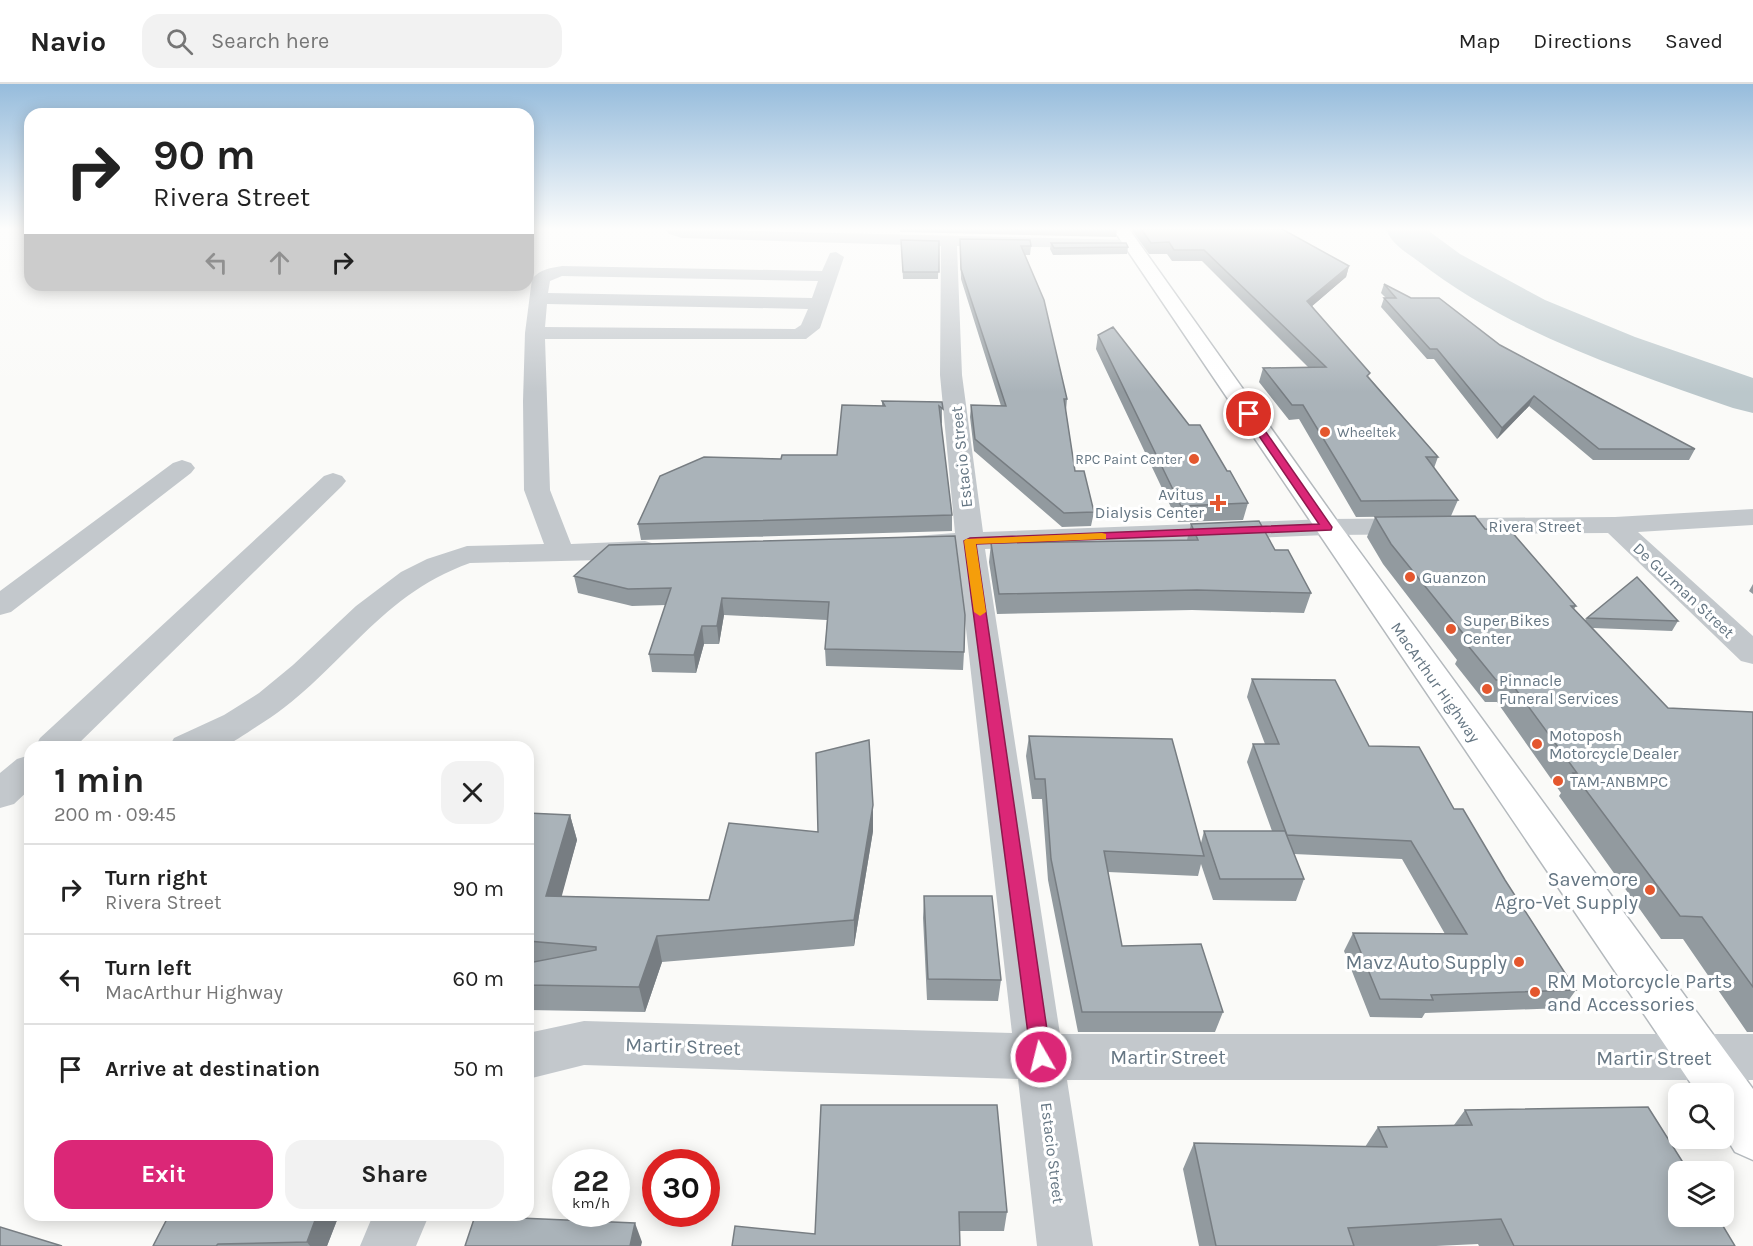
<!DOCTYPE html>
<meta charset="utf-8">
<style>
:root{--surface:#fff;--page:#f2f2f2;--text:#222;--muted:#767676;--line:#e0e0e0;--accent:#db2777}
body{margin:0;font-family:Karla,sans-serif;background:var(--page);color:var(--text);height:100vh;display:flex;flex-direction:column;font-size:22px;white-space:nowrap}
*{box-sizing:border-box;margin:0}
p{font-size:20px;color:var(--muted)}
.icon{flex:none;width:33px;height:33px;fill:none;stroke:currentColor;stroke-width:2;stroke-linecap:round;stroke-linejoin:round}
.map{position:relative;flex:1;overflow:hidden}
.panel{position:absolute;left:24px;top:657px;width:510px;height:480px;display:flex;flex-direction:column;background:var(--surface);border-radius:18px;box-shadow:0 3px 15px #0003}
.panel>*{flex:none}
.guide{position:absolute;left:24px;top:24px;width:510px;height:183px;border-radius:18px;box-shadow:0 3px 15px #0003;background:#fff;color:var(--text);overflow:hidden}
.controls{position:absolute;left:1668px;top:999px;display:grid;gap:12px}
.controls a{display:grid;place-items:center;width:66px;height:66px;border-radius:12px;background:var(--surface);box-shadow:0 3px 15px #0003;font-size:30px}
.speed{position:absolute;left:552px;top:1065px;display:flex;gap:12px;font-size:30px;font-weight:700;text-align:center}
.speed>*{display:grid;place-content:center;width:78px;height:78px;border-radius:50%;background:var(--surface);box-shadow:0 3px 15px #0003;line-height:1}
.speed small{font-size:15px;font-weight:400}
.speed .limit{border:9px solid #d22;background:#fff;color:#111}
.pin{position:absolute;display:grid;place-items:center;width:51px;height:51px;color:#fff;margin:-26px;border:3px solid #fff;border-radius:50%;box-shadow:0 2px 6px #0007}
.me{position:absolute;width:66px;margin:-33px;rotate:352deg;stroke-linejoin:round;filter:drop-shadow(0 0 4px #0008)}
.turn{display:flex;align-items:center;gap:21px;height:126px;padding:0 30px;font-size:27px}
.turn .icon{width:78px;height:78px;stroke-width:2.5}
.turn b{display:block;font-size:42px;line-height:51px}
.lanes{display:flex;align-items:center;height:57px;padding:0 30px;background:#0003;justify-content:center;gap:30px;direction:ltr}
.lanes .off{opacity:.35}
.round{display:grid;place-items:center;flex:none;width:63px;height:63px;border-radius:18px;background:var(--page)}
.summary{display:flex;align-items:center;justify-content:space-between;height:102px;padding:0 30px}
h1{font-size:36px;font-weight:700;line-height:45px}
.cta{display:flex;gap:12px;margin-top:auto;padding:12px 30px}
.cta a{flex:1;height:69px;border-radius:18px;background:var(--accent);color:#fff;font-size:24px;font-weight:700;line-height:69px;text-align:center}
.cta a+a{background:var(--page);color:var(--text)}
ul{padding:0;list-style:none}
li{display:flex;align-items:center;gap:18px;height:90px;padding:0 30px;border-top:2px solid var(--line)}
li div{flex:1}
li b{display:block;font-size:22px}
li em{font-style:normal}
header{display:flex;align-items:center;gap:36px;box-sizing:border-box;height:84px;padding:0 30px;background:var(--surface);border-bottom:2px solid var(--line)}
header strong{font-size:28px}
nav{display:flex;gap:33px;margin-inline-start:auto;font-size:21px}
.search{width:420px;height:54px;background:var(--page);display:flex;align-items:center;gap:15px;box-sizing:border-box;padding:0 21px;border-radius:18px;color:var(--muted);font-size:22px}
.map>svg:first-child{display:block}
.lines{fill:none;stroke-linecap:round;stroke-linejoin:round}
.river{fill:#bbc7cb;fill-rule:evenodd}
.highway-casing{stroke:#b4b9bd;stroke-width:3}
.street{fill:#c3c8cc;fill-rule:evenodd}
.highway{fill:#fff;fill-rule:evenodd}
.wall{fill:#929a9f}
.shaded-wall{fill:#777d82}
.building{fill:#aab3b9;stroke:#777d82;stroke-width:1.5}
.route{fill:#db2777;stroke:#8e194d;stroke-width:1.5}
.slow{fill:#f59e0b}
.poi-dot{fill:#e4572e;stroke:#fff;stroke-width:2}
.labels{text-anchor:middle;stroke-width:6;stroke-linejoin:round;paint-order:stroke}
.far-poi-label{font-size:14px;fill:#657683;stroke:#fff;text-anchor:start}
.street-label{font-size:16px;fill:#657683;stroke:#fff}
.poi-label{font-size:16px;fill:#657683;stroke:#fff;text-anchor:start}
.near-poi-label{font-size:20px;fill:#657683;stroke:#fff;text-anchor:end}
.near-street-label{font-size:20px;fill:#657683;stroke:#fff}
</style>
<header>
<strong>Navio</strong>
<div class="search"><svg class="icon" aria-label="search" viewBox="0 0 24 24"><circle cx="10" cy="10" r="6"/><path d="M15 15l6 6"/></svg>Search here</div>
<nav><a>Map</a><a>Directions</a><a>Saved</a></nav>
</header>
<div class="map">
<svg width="1753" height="1162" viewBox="0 0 1753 1162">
<rect width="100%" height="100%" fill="#fafaf8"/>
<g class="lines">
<path class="river" d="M1386,145H1426L1460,170L1545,216L1635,253L1753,294V329L1733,324C1625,286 1510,249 1418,177C1406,168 1391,160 1386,145Z"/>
<defs>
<path id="highway" d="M1113,145H1129L1337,437L1753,1005V1076L1735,1068L1724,1050V1010H1698Z"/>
</defs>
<use href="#highway" class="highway-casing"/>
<path class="street" d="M666,145L1137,156L1139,159L1137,162L1131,164L957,162L962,291L983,448L1327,435L1615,433L1753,425V441L1638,448L1753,552V580L1741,577L1608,449L1327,451L985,465L1060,950H1753V996H1067L1093,1162H1037L1018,995L584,981L528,995V949L584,937L1012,949L957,466L912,467L902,465L898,459L902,453L955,449L940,291L941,162L682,154L669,150Z
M836,168L844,173L820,244L806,255H545L550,406L571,460L645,457L655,460L659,466L655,472L645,475L470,479C374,513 338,594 256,643C245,650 232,660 220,663C205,666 184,663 169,663L174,654L224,631L259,609L293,581L356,522L401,488L427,475L467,462L544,460L524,406L523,317L525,249L532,195C540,185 551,184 562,182L822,187L830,169ZM562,192L818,197L812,214L548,209L550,197ZM547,220L808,225L801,241L795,245L545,243Z
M182,376L191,379L195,384L191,389L11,528L0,531V507L173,379Z
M333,389L342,392L346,397L342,402L75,663H35L40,654L324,392Z
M30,671V705L14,720L0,724V689L17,675Z
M373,1131H429L416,1162H360Z"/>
<use href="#highway" class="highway"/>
</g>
<path class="wall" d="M900,145H1117L1116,153L900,148Z
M1131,145H1282L1349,182L1346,193L1312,222L1369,293L1438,373L1434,384L1458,416L1451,432L1356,433L1299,335L1289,336L1259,298L1263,284H1309L1202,177H1172L1167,170H1149Z
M960,155L1031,162L1030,171H1025L1067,315L1066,327L1075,387L1094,428L1091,442L1062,443L974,367L970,333L971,321L1001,322L961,195Z
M901,156L939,157L938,195H903Z
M1051,159L1128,163L1127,170L1053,171L1050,165Z
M1384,200L1500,261L1695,365L1689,376H1593L1529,322L1497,355L1434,275H1427L1381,223L1384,214H1386L1381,209Z
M1098,251L1189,341L1227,387L1248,419L1243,436L1178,438L1096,265Z
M882,317L942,318V340L941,339L952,431V447L641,456L638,440L837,371L882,322Z
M1375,433L1485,445L1576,522L1574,525L1585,536L1587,534L1678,537L1672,547L1593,544L1668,624L1753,628V948H1747L1683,855H1661L1559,712L1561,709L1497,618H1485L1455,580L1457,576L1383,480L1367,453Z
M1191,440L1275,466L1311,509L1304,529L1192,526L997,530L989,478L991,459L1187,456Z
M955,452L964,568L963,586L826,582L825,565L827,536L724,531L719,560H704L696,589L652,588L649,570L666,521L632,522L578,509L574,492Z
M1753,500V510L1749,507Z
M1252,595L1369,662L1454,725L1505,796L1576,906L1563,924L1425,929L1422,934L1370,933L1344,867L1353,849L1445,850L1402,775L1294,770L1304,795L1296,817L1213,816L1201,780L1198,792L1108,788L1122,862L1223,928L1215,948H1078L1048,796L1042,715H1032L1026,672L1029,652L1201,759L1204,747H1272L1247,678L1253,660H1265L1247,613Z
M528,729L570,731L577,756L561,812L709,816L818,748L873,747L854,862L662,878L645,928L528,926Z
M924,812L1001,896L998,917L927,916L923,834Z
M821,1021L1007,1128L1004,1147H960L815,1150Z
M1465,1026L1735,1162H1479L1478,1160L1436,1162H1199L1183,1085L1194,1059L1365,1063L1378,1043L1454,1041Z
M169,1131H339L327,1162H153Z"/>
<path class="shaded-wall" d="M1349,182L1346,193L1304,229L1307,217Z
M1534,312L1529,322L1497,355L1502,344Z
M722,514L724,531L719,560L717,542Z
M702,542L704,560L696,589L694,571Z
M873,721V747L854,862V836Z
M570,731L577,756L555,837L546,812Z
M657,852L662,878L645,928L639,903Z
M317,1131H339L327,1162H310L307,1158Z
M635,1139L642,1158L641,1162H630Z"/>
<path class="building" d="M1141,145H1282L1349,182L1307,217L1370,289L1367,292L1438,373H1426L1458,416L1361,417L1303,321H1292L1263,284L1326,283L1204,166H1174L1169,158L1151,159Z
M960,155L1030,156L1031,162H1021L1044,216L1067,315H1064L1075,387H1084L1094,428L1064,429L975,355L971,321L1006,322L961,185Z
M901,156L939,157V188H903Z
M1051,159H1126L1128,163L1054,164Z
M1384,200L1411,214H1439L1500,261L1695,365H1599L1534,312L1502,344L1437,265H1430L1384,214H1396Z
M1113,243L1189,341H1200L1227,387H1230L1248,419L1181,422L1098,251Z
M882,317L942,318L943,325L939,322L952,431L638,440L660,392L704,373L781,375L782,371H837L842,321L885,322Z
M1475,432L1485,445L1510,446L1576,522H1571L1668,624L1753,628V903L1702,833L1680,832L1573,689H1577L1509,596H1496L1465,558H1470L1391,460L1375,433Z
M1259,437L1275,466H1288L1311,509L1197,506L999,510L991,459L1198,456L1191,440Z
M955,452L965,531L964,568L825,565L829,518L722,514L717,542H702L694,571L649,570L671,504L628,505L574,492L609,461Z
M1637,493L1678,537L1587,534Z
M1252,595L1335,596L1369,662L1419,663L1454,725H1463L1505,796L1576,906L1431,911L1433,916L1380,915L1353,849L1467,850L1411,757L1287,751L1253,660H1279Z
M1029,652L1172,655L1204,772L1104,767L1122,862L1201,860L1223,928H1082L1051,775L1045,695H1035Z
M869,656L873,721L854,836L657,852L639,903L528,901V879L596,866V863L528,857V729L570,731L546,812L709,816L729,739L818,748L816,669Z
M1204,747H1285L1304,795H1220Z
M924,812H992L1001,896L928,895Z
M821,1021H997L1007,1128H959L960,1162H732L735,1142L815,1150Z
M1648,1023L1689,1088H1678V1132H1717L1735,1162H1514L1501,1135L1348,1144L1354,1162H1216L1194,1059L1387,1063L1378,1043L1472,1041L1465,1026Z
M169,1131H317L307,1158L218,1160L216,1162H153Z
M475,1132L635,1139L630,1162H465Z
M0,1143L62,1162H0Z"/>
<linearGradient id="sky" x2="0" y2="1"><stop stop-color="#96bcdc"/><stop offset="0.47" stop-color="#fdfdfc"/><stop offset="1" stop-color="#fdfdfc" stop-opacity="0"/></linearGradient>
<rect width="1753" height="308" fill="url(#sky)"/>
<path class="route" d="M1245,328H1252L1332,443L1331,446L976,460L1051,973L1048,980L1041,983L1034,980L1031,973L964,457L970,454L1319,440L1244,330Z"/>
<path class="slow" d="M1102,449L1106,450V455L976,460L986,528L980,532L974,528L964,457L966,455Z"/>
<g class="poi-dot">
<circle cx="1325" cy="348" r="6"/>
<circle cx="1194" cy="375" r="6"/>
<path d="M1215 410h6v6h6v6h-6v6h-6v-6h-6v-6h6z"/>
<circle cx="1410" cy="493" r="6"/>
<circle cx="1451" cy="545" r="6"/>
<circle cx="1487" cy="605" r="6"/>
<circle cx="1537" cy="660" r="6"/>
<circle cx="1558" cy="697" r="6"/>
<circle cx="1650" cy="806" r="6"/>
<circle cx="1519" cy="878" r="6"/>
<circle cx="1535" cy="908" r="6"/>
</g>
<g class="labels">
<g class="far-poi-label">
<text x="1337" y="353">Wheeltek</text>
<text x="1182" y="380" text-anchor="end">RPC Paint Center</text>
</g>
<g class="street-label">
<text transform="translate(961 373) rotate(-96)" y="6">Estacio Street</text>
<text x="1535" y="448">Rivera Street</text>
<text transform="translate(1684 506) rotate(43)" y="6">De Guzman Street</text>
<text transform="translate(1436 598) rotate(55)" y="6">MacArthur Highway</text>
<text transform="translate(1053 1069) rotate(83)" y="6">Estacio Street</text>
</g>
<g class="poi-label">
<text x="1204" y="416" text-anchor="end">Avitus<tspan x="1204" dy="18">Dialysis Center</tspan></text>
<text x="1422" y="499">Guanzon</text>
<text x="1463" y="542">Super Bikes<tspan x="1463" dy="18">Center</tspan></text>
<text x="1499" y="602">Pinnacle<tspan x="1499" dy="18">Funeral Services</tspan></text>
<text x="1549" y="657">Motoposh<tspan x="1549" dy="18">Motorcycle Dealer</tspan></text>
<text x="1570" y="703">TAM-ANBMPC</text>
</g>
<g class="near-poi-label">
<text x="1638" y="802">Savemore<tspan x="1638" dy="23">Agro-Vet Supply</tspan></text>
<text x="1507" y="885">Mavz Auto Supply</text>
<text x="1547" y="904" text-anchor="start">RM Motorcycle Parts<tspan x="1547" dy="23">and Accessories</tspan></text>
</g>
<g class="near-street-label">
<text transform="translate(683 962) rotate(2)" y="7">Martir Street</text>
<text x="1168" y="980">Martir Street</text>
<text x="1654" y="981">Martir Street</text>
</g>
</g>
</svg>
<div class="controls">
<a><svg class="icon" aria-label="search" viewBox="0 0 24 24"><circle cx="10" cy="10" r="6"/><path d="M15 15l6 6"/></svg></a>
<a><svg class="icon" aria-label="layers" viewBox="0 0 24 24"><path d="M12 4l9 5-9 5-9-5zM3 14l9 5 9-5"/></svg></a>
</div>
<div class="speed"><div>22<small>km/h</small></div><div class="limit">30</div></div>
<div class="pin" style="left:1249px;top:330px;background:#d93025"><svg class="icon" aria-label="arrive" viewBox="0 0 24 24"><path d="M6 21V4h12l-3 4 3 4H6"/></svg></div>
<svg class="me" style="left:1041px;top:973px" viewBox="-20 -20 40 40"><circle r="17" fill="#db2777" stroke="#fff" stroke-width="3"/><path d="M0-11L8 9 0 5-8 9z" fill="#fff"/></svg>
<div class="guide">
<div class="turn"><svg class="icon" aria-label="right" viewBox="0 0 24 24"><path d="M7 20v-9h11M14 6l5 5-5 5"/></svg><div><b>90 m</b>Rivera Street</div></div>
<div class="lanes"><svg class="icon off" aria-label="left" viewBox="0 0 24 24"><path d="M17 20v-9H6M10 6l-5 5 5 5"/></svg><svg class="icon off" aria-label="ahead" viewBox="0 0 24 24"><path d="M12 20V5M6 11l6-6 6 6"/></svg><svg class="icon" aria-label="right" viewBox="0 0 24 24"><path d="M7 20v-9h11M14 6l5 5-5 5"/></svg></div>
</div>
<section class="panel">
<div class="summary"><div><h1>1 min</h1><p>200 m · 09:45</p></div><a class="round"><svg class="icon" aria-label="close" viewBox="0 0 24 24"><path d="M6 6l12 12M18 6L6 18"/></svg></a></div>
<ul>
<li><svg class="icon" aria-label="right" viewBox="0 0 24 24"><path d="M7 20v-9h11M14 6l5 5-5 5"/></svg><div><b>Turn right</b><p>Rivera Street</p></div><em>90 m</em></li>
<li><svg class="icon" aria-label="left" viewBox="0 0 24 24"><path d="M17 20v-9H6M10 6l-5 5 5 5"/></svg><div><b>Turn left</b><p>MacArthur Highway</p></div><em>60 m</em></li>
<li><svg class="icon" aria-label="arrive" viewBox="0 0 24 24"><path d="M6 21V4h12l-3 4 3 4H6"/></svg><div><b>Arrive at destination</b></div><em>50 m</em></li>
</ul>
<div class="cta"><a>Exit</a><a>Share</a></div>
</section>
</div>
